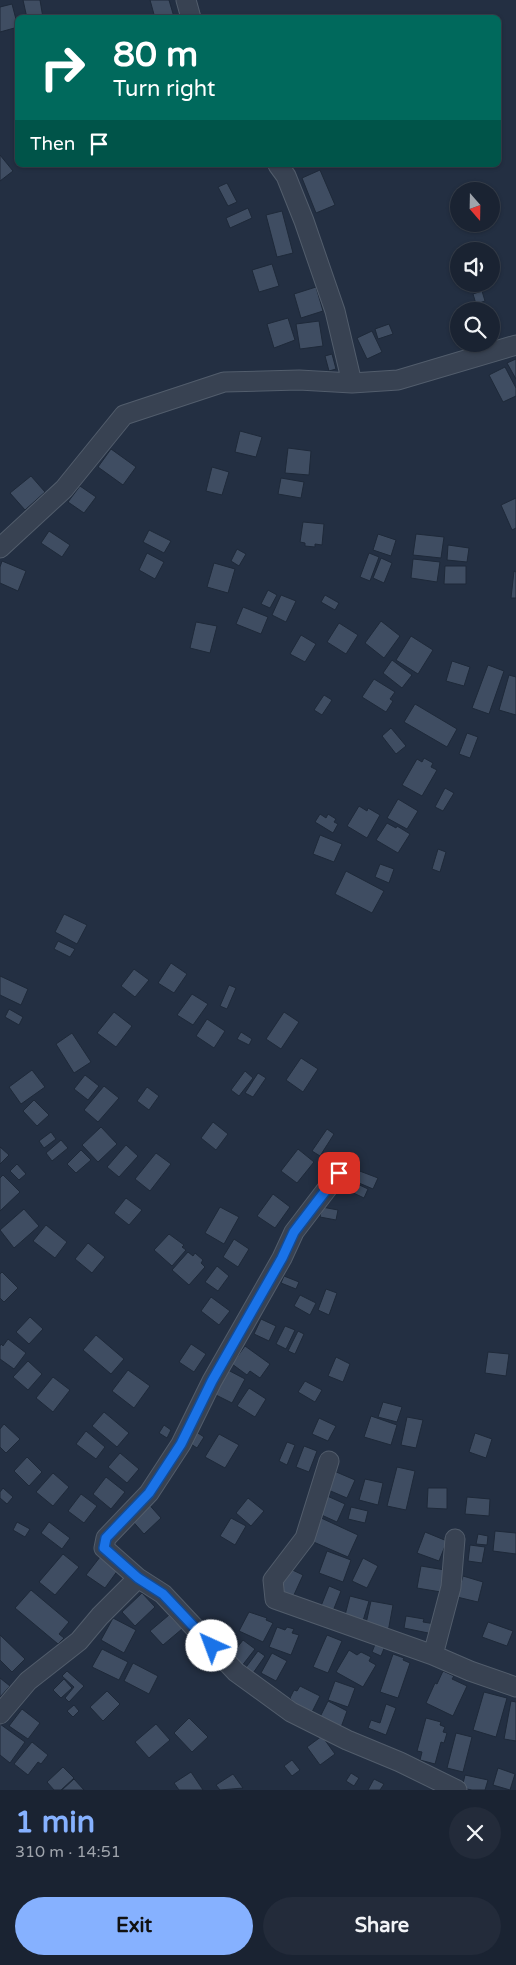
<!DOCTYPE html>
<meta charset="utf-8">
<style>
:root{--surface:#1a2332;--page:#232b3a;--text:#f1f3f6;--muted:#9fa4ac;--line:#38404d;--accent:#86b1ff}
body{margin:0;font-family:"Varela Round",sans-serif;background:var(--page);color:var(--text);height:100vh;display:flex;flex-direction:column;font-size:19px;white-space:nowrap}
*{box-sizing:border-box;margin:0}
p{font-size:16px;color:var(--muted)}
.icon{flex:none;width:28px;height:28px;fill:none;stroke:currentColor;stroke-width:2;stroke-linecap:round;stroke-linejoin:round}
.map{position:relative;height:1790px;overflow:hidden}
.panel{display:flex;flex-direction:column;background:var(--surface);flex:1}
.panel>*{flex:none}
.top-card{position:absolute;left:15px;top:15px;width:486px;height:152px;border-radius:8px;box-shadow:0 1px 4px #0004,0 0 0 1px var(--line);background:#00695c;color:#fff;overflow:hidden}
.needle{width:32px;rotate:160deg}
.controls{position:absolute;left:450px;top:182px;display:grid;gap:10px}
.controls a{display:grid;place-items:center;width:50px;height:50px;border-radius:50%;background:var(--surface);box-shadow:0 1px 4px #0004,0 0 0 1px var(--line);font-size:25px}
.pin{position:absolute;display:grid;place-items:center;width:42px;height:42px;color:#fff;margin:-21px;border-radius:10px;box-shadow:0 2px 8px #0006}
.me{position:absolute;width:55px;margin:-28px;rotate:317deg;stroke-linejoin:round;filter:drop-shadow(0 0 4px #0008)}
.turn{display:flex;align-items:center;gap:18px;height:105px;padding:0 15px;font-size:22px}
.turn .icon{width:65px;height:65px;stroke-width:2.5}
.turn b{display:block;font-size:35px;line-height:42px}
.then{display:flex;align-items:center;height:48px;padding:0 15px;background:#0003;gap:10px;font-size:19px}
.round{display:grid;place-items:center;flex:none;width:52px;height:52px;border-radius:26px;background:var(--page)}
.summary{display:flex;align-items:center;justify-content:space-between;height:85px;padding:0 15px}
h1{font-size:30px;font-weight:700;line-height:38px;color:var(--accent)}
.action{display:flex;gap:10px;margin-top:auto;padding:10px 15px}
.action a{flex:1;height:58px;border-radius:30px;background:var(--accent);color:#111;font-size:20px;font-weight:700;line-height:58px;text-align:center}
.action a+a{background:var(--page);color:var(--text)}
.map>svg:first-child{display:block}
.building{fill:#3f4d62;stroke:#1e2939}
.lines{fill:none;stroke-linecap:round;stroke-linejoin:round}
.minor-casing{stroke:#525d6c;stroke-width:21}
.minor{stroke:#384252;stroke-width:19}
.route-casing{stroke:#114b97;stroke-width:12}
.route{stroke:#1a73e8;stroke-width:9}
</style>
<div class="map">
<svg width="516" height="1790" viewBox="0 0 516 1790">
<rect width="100%" height="100%" fill="#232f42"/>
<path class="building" d="M23,0H40L43,18H27Z
M150,0H169L174,17L155,18Z
M12,4L18,27L0,32V7Z
M0,155L13,171L0,181Z
M320,170L335,205L316,213L302,178Z
M227,183L237,202L228,206L218,187Z
M248,208L252,218L230,228L226,218Z
M282,211L293,253L277,257L266,215Z
M272,264L279,286L259,292L252,270Z
M316,287L323,311L301,318L294,294Z
M482,291L485,301L476,304L473,294Z
M288,318L295,340L274,348L267,324Z
M319,321L323,346L300,349L296,324Z
M389,324L393,334L378,339L375,329Z
M372,331L382,352L367,359L357,338Z
M332,354L336,369L329,371L325,356Z
M516,359V379L507,363Z
M505,367L516,388V396L503,402L489,375Z
M240,431L262,437L256,457L235,452Z
M288,448L311,451L309,475L285,473Z
M111,449L136,467L123,485L98,467Z
M212,467L229,472L222,495L206,491Z
M31,476L45,492L25,510L10,493Z
M281,478L304,482L301,498L278,494Z
M80,486L96,497L84,513L68,502Z
M516,498V528L512,530L501,505Z
M303,522L324,524L322,545L315,544V547L305,546V543L300,542Z
M149,530L171,541L164,553L143,542Z
M49,531L70,545L62,557L41,543Z
M378,534L396,540L391,556L373,550Z
M416,534L444,537L441,558L413,555Z
M448,545L469,548L467,562L447,560Z
M237,549L246,554L239,566L231,561Z
M147,553L164,562L155,579L139,570Z
M369,553L379,557L370,581L360,577Z
M381,558L392,563L384,583L373,578Z
M413,559L440,562L437,582L411,578Z
M2,561L26,571L18,591L0,583V567Z
M214,563L235,569L228,593L207,587Z
M445,566H466V584H444Z
M514,571L516,572V598H511Z
M268,590L277,595L270,608L261,604Z
M281,595L296,601L286,622L272,615Z
M325,595L339,603L335,610L321,602Z
M243,607L268,617L261,634L236,624Z
M381,621L400,636L384,658L365,643Z
M196,622L217,626L210,653L190,648Z
M339,623L358,635L346,654L327,642Z
M301,635L316,644L305,662L290,654Z
M411,636L433,650L418,674L396,660Z
M392,660L412,675L402,688L383,673Z
M452,661L470,667L464,686L446,681Z
M488,665L504,671L489,714L472,708Z
M509,675L516,677V715L499,710Z
M374,679L395,692L390,699L393,701L386,712L362,697Z
M324,695L332,700L322,715L314,710Z
M415,704L457,729L447,747L404,722Z
M391,728L406,746L396,754L382,736Z
M467,733L478,737L470,758L459,754Z
M424,758L433,763L431,767L437,770L422,796L402,785L417,759L422,762Z
M445,788L454,793L443,811L435,807Z
M398,799L418,811L407,829L387,818Z
M359,806L367,811L368,808L380,815L367,838L347,826Z
M320,814L326,818L328,814L336,819L334,822L338,824L333,833L315,822Z
M387,823L396,828L397,826L410,834L398,853L376,840Z
M320,835L342,844L334,862L313,854Z
M438,849L446,852L440,872L432,869Z
M380,864L394,869L389,883L375,877Z
M346,871L384,891L372,913L335,894Z
M64,914L87,925L77,944L55,932Z
M58,941L75,949L70,957L54,949Z
M171,963L187,974L174,993L158,983Z
M134,969L149,980L135,997L121,986Z
M0,976L28,989L21,1005L0,995Z
M229,985L236,988L227,1009L220,1006Z
M192,994L208,1004L193,1025L177,1015Z
M9,1009L23,1017L19,1025L5,1017Z
M114,1012L132,1026L116,1047L97,1033Z
M284,1012L299,1022L281,1049L266,1039Z
M207,1019L225,1031L214,1048L196,1036Z
M241,1032L252,1039L249,1045L237,1039Z
M72,1033L91,1062L74,1073L56,1044Z
M301,1058L318,1069L303,1092L286,1080Z
M32,1070L45,1087L21,1104L9,1087Z
M245,1071L253,1078L239,1096L231,1090Z
M258,1073L266,1078L253,1097L245,1093Z
M85,1075L99,1086L88,1100L74,1089Z
M104,1086L119,1098L98,1122L84,1110Z
M147,1087L159,1096L149,1110L137,1101Z
M34,1100L49,1115L37,1126L23,1111Z
M213,1122L228,1134L216,1150L201,1138Z
M101,1127L117,1144L98,1162L82,1145Z
M327,1129L334,1134L320,1156L312,1151Z
M51,1132L56,1139L44,1148L39,1141Z
M61,1140L68,1148L52,1161L46,1153Z
M126,1145L138,1156L119,1177L107,1167Z
M0,1147L9,1155L0,1164Z
M298,1149L314,1162L297,1183L281,1171Z
M81,1150L91,1160L76,1173L67,1164Z
M331,1152L343,1159L338,1167L326,1159Z
M156,1153L171,1164L150,1191L135,1179Z
M17,1164L26,1174L19,1180L10,1171Z
M357,1170L378,1178L373,1189L352,1180Z
M3,1175L20,1192L0,1211V1178Z
M351,1181L368,1189L364,1198L347,1190Z
M273,1194L290,1207L275,1228L257,1216Z
M126,1198L142,1210L129,1225L114,1213Z
M220,1207L239,1217L224,1244L205,1233Z
M322,1207L338,1210L336,1220L320,1217Z
M24,1209L39,1226L14,1248L0,1230Z
M46,1225L67,1242L55,1258L33,1241Z
M169,1234L184,1245L182,1247L186,1250L172,1266L154,1250Z
M234,1239L249,1249L238,1267L223,1257Z
M88,1243L105,1257L92,1273L75,1259Z
M188,1252L193,1256L195,1253L203,1260L201,1263L205,1267L189,1285L172,1270Z
M217,1266L229,1276L218,1291L205,1282Z
M2,1272L18,1288L4,1302L0,1298V1274Z
M284,1276L299,1282L296,1289L281,1283Z
M326,1289L337,1293L329,1315L318,1310Z
M300,1295L316,1303L310,1315L294,1306Z
M211,1297L230,1311L219,1325L201,1311Z
M30,1317L43,1329L29,1344L16,1332Z
M261,1319L276,1326L269,1341L254,1334Z
M285,1326L295,1330L286,1349L276,1344Z
M298,1331L304,1334L295,1354L288,1351Z
M96,1335L124,1359L111,1374L83,1350Z
M8,1339L26,1353L14,1369L0,1359V1346L1,1344L3,1346Z
M191,1344L206,1354L194,1372L179,1362Z
M245,1346L270,1364L260,1378L250,1371L247,1375L232,1364Z
M488,1352L509,1354L506,1376L485,1373Z
M336,1357L350,1364L343,1382L328,1376Z
M28,1361L42,1374L28,1390L13,1377Z
M226,1369L245,1379L232,1403L214,1394Z
M128,1370L150,1386L134,1408L112,1391Z
M53,1377L70,1390L53,1412L36,1398Z
M305,1381L322,1390L315,1402L298,1392Z
M249,1388L266,1399L255,1417L237,1406Z
M383,1402L402,1407L397,1422L378,1417Z
M104,1412L129,1433L117,1447L92,1426Z
M371,1416L397,1425L391,1445L364,1437Z
M407,1417L423,1420L416,1448L401,1445Z
M319,1418L336,1426L328,1441L312,1434Z
M4,1424L20,1439L6,1453L0,1447V1429Z
M164,1425L171,1430L167,1438L159,1433Z
M192,1429L204,1437L197,1448L185,1440Z
M86,1431L105,1447L96,1459L76,1444Z
M475,1433L492,1439L486,1458L469,1452Z
M219,1434L239,1445L225,1468L205,1457Z
M287,1442L295,1445L287,1465L279,1461Z
M304,1446L317,1451L309,1472L296,1467Z
M120,1453L139,1469L127,1483L108,1467Z
M27,1457L42,1472L29,1486L14,1471Z
M397,1467L415,1471L406,1510L387,1506Z
M334,1471L355,1480L347,1498L326,1489Z
M53,1473L69,1487L53,1506L36,1492Z
M106,1477L125,1492L111,1509L93,1494Z
M365,1479L383,1483L378,1505L359,1500Z
M3,1488L13,1497L7,1504L0,1498V1492Z
M428,1488H447V1509L427,1508Z
M81,1494L97,1506L84,1523L68,1511Z
M325,1495L345,1504L337,1522L317,1513Z
M467,1497L490,1499L489,1516L465,1514Z
M248,1498L264,1511L251,1526L236,1513Z
M145,1500L161,1518L144,1534L128,1516Z
M351,1507L368,1511L365,1523L348,1519Z
M319,1517L358,1535L348,1557L309,1540Z
M231,1518L246,1526L235,1545L220,1536Z
M17,1522L30,1529L25,1537L13,1530Z
M49,1522L70,1538L62,1549L41,1533Z
M495,1531L516,1533V1554L493,1551Z
M425,1532L447,1541L439,1561L417,1553Z
M478,1534L488,1536L487,1545L476,1544Z
M470,1545L485,1547L482,1563L468,1561Z
M327,1551L351,1560L343,1582L319,1573Z
M63,1554L79,1567L55,1595L39,1582Z
M100,1557L118,1570L105,1588L86,1575Z
M363,1558L378,1566L367,1588L352,1581Z
M284,1566L303,1575L293,1597L274,1587Z
M421,1566L445,1570L441,1592L417,1588Z
M463,1576L483,1582L478,1602L457,1597Z
M329,1586L341,1591L333,1611L321,1606Z
M31,1590L69,1622L59,1634L64,1638L58,1644L15,1608Z
M142,1593L155,1607L135,1626L122,1612Z
M350,1596L369,1601L362,1624L344,1619Z
M371,1601L393,1605L388,1632L365,1628Z
M249,1612L267,1618L266,1620L273,1623L263,1642L239,1631Z
M169,1615L182,1629L163,1645L150,1631Z
M406,1616L424,1619L423,1622L435,1624L433,1634L404,1628Z
M113,1618L136,1630L124,1653L101,1640Z
M488,1622L513,1631L507,1646L482,1637Z
M277,1627L285,1630L287,1627L294,1629L292,1633L299,1635L291,1655L269,1647Z
M0,1635L25,1659L12,1672L0,1660Z
M327,1635L342,1641L328,1673L313,1667Z
M243,1640L255,1649L241,1667L229,1658Z
M196,1642L207,1653L196,1663L186,1652Z
M376,1642L385,1646L381,1656L372,1652Z
M102,1649L128,1662L119,1680L92,1667Z
M349,1650L357,1655L361,1652L371,1657L369,1661L376,1665L363,1687L336,1672Z
M258,1651L265,1656L251,1676L244,1670Z
M272,1653L287,1661L276,1681L261,1673Z
M393,1654L404,1658L403,1660L410,1663L398,1698L380,1692Z
M133,1663L158,1676L149,1694L124,1681Z
M67,1671L84,1686L69,1702L65,1698L74,1687L62,1676Z
M443,1671L454,1676L452,1679L467,1686L453,1716L426,1703L435,1683L437,1684Z
M0,1678L10,1686L0,1697Z
M64,1679L72,1688L61,1698L53,1690Z
M335,1681L355,1688L348,1707L328,1700Z
M300,1686L320,1696L310,1716L289,1706L292,1700L290,1698L294,1690L297,1691Z
M107,1691L120,1704L103,1721L90,1707Z
M484,1692L507,1698L496,1737L473,1730Z
M328,1701L347,1711L340,1730L319,1719Z
M511,1701L516,1702V1741L504,1739Z
M386,1704L396,1708L386,1735L368,1728L371,1720L380,1723Z
M74,1705L79,1711L73,1717L67,1711Z
M22,1709L40,1723L28,1739L9,1726Z
M189,1718L208,1737L192,1752L174,1733Z
M426,1718L441,1722L440,1725L445,1727L443,1732L447,1733L444,1743L441,1742L435,1764L420,1760L422,1752L417,1751Z
M0,1724L25,1742L10,1763L0,1755Z
M156,1724L170,1740L149,1758L135,1742Z
M456,1733L472,1737L463,1772L447,1768Z
M322,1736L335,1754L320,1765L307,1747Z
M32,1742L48,1755L41,1764L38,1762L28,1775L14,1764Z
M292,1760L300,1770L292,1776L284,1766Z
M63,1767L74,1778L61,1790H54L47,1782Z
M498,1768L515,1774L510,1790L493,1785Z
M191,1772L203,1790H179L174,1783Z
M351,1773L359,1778L354,1786L346,1781Z
M233,1774L243,1788L220,1790L216,1785Z
M465,1775L488,1780L485,1790H472L462,1788Z
M74,1779L84,1790H62Z
M374,1779L384,1784L380,1790H368Z"/>
<g class="lines">
<defs>
<path id="minor" d="M186,0L191,18
M278,165L286,176L304,221L335,311L352,383
M0,548L64,489L124,415L224,382L299,380L352,383L398,380L516,345
M339,1173L294,1232L282,1258L212,1381L181,1444L149,1493L106,1538L104,1548L138,1578L163,1594L236,1672L291,1712L347,1740L400,1762L457,1790
M329,1461L305,1538L273,1580L275,1599L433,1655L470,1671L516,1687
M433,1655L451,1587L455,1539
M0,1714L28,1681L79,1641L100,1616L138,1578"/>
</defs>
<use href="#minor" class="minor-casing"/>
<use href="#minor" class="minor"/>
</g>
<g class="lines">
<defs>
<path id="route" d="M212,1646L163,1594L138,1578L104,1548L106,1538L149,1493L181,1444L212,1381L282,1258L294,1232L339,1173"/>
</defs>
<use href="#route" class="route-casing"/>
<use href="#route" class="route"/>
</g>
</svg>
<div class="controls">
<a><svg class="needle" viewBox="-14 -14 28 28"><path d="M0-13l5 13h-10z" fill="#e53935"/><path d="M0 13l5-13h-10z" fill="#9fa4ac"/></svg></a>
<a><svg class="icon" aria-label="sound" viewBox="0 0 24 24"><path d="M4 9h4l5-4v14l-5-4H4zM17 9q2 3 0 6"/></svg></a>
<a><svg class="icon" aria-label="search" viewBox="0 0 24 24"><circle cx="10" cy="10" r="6"/><path d="M15 15l6 6"/></svg></a>
</div>
<div class="pin" style="left:339px;top:1173px;background:#d93025"><svg class="icon" aria-label="arrive" viewBox="0 0 24 24"><path d="M6 21V4h12l-3 4 3 4H6"/></svg></div>
<svg class="me" style="left:212px;top:1646px" viewBox="-20 -20 40 40"><circle r="19" fill="#fff"/><path d="M0-13L10 11 0 6-10 11z" fill="#1a73e8"/></svg>
<div class="top-card">
<div class="turn"><svg class="icon" aria-label="right" viewBox="0 0 24 24"><path d="M7 20v-9h11M14 6l5 5-5 5"/></svg><div><b>80 m</b>Turn right</div></div>
<div class="then">Then<svg class="icon" aria-label="arrive" viewBox="0 0 24 24"><path d="M6 21V4h12l-3 4 3 4H6"/></svg></div>
</div>
</div>
<section class="panel">
<div class="summary"><div><h1>1 min</h1><p>310 m · 14:51</p></div><a class="round"><svg class="icon" aria-label="close" viewBox="0 0 24 24"><path d="M6 6l12 12M18 6L6 18"/></svg></a></div>
<div class="action"><a>Exit</a><a>Share</a></div>
</section>
